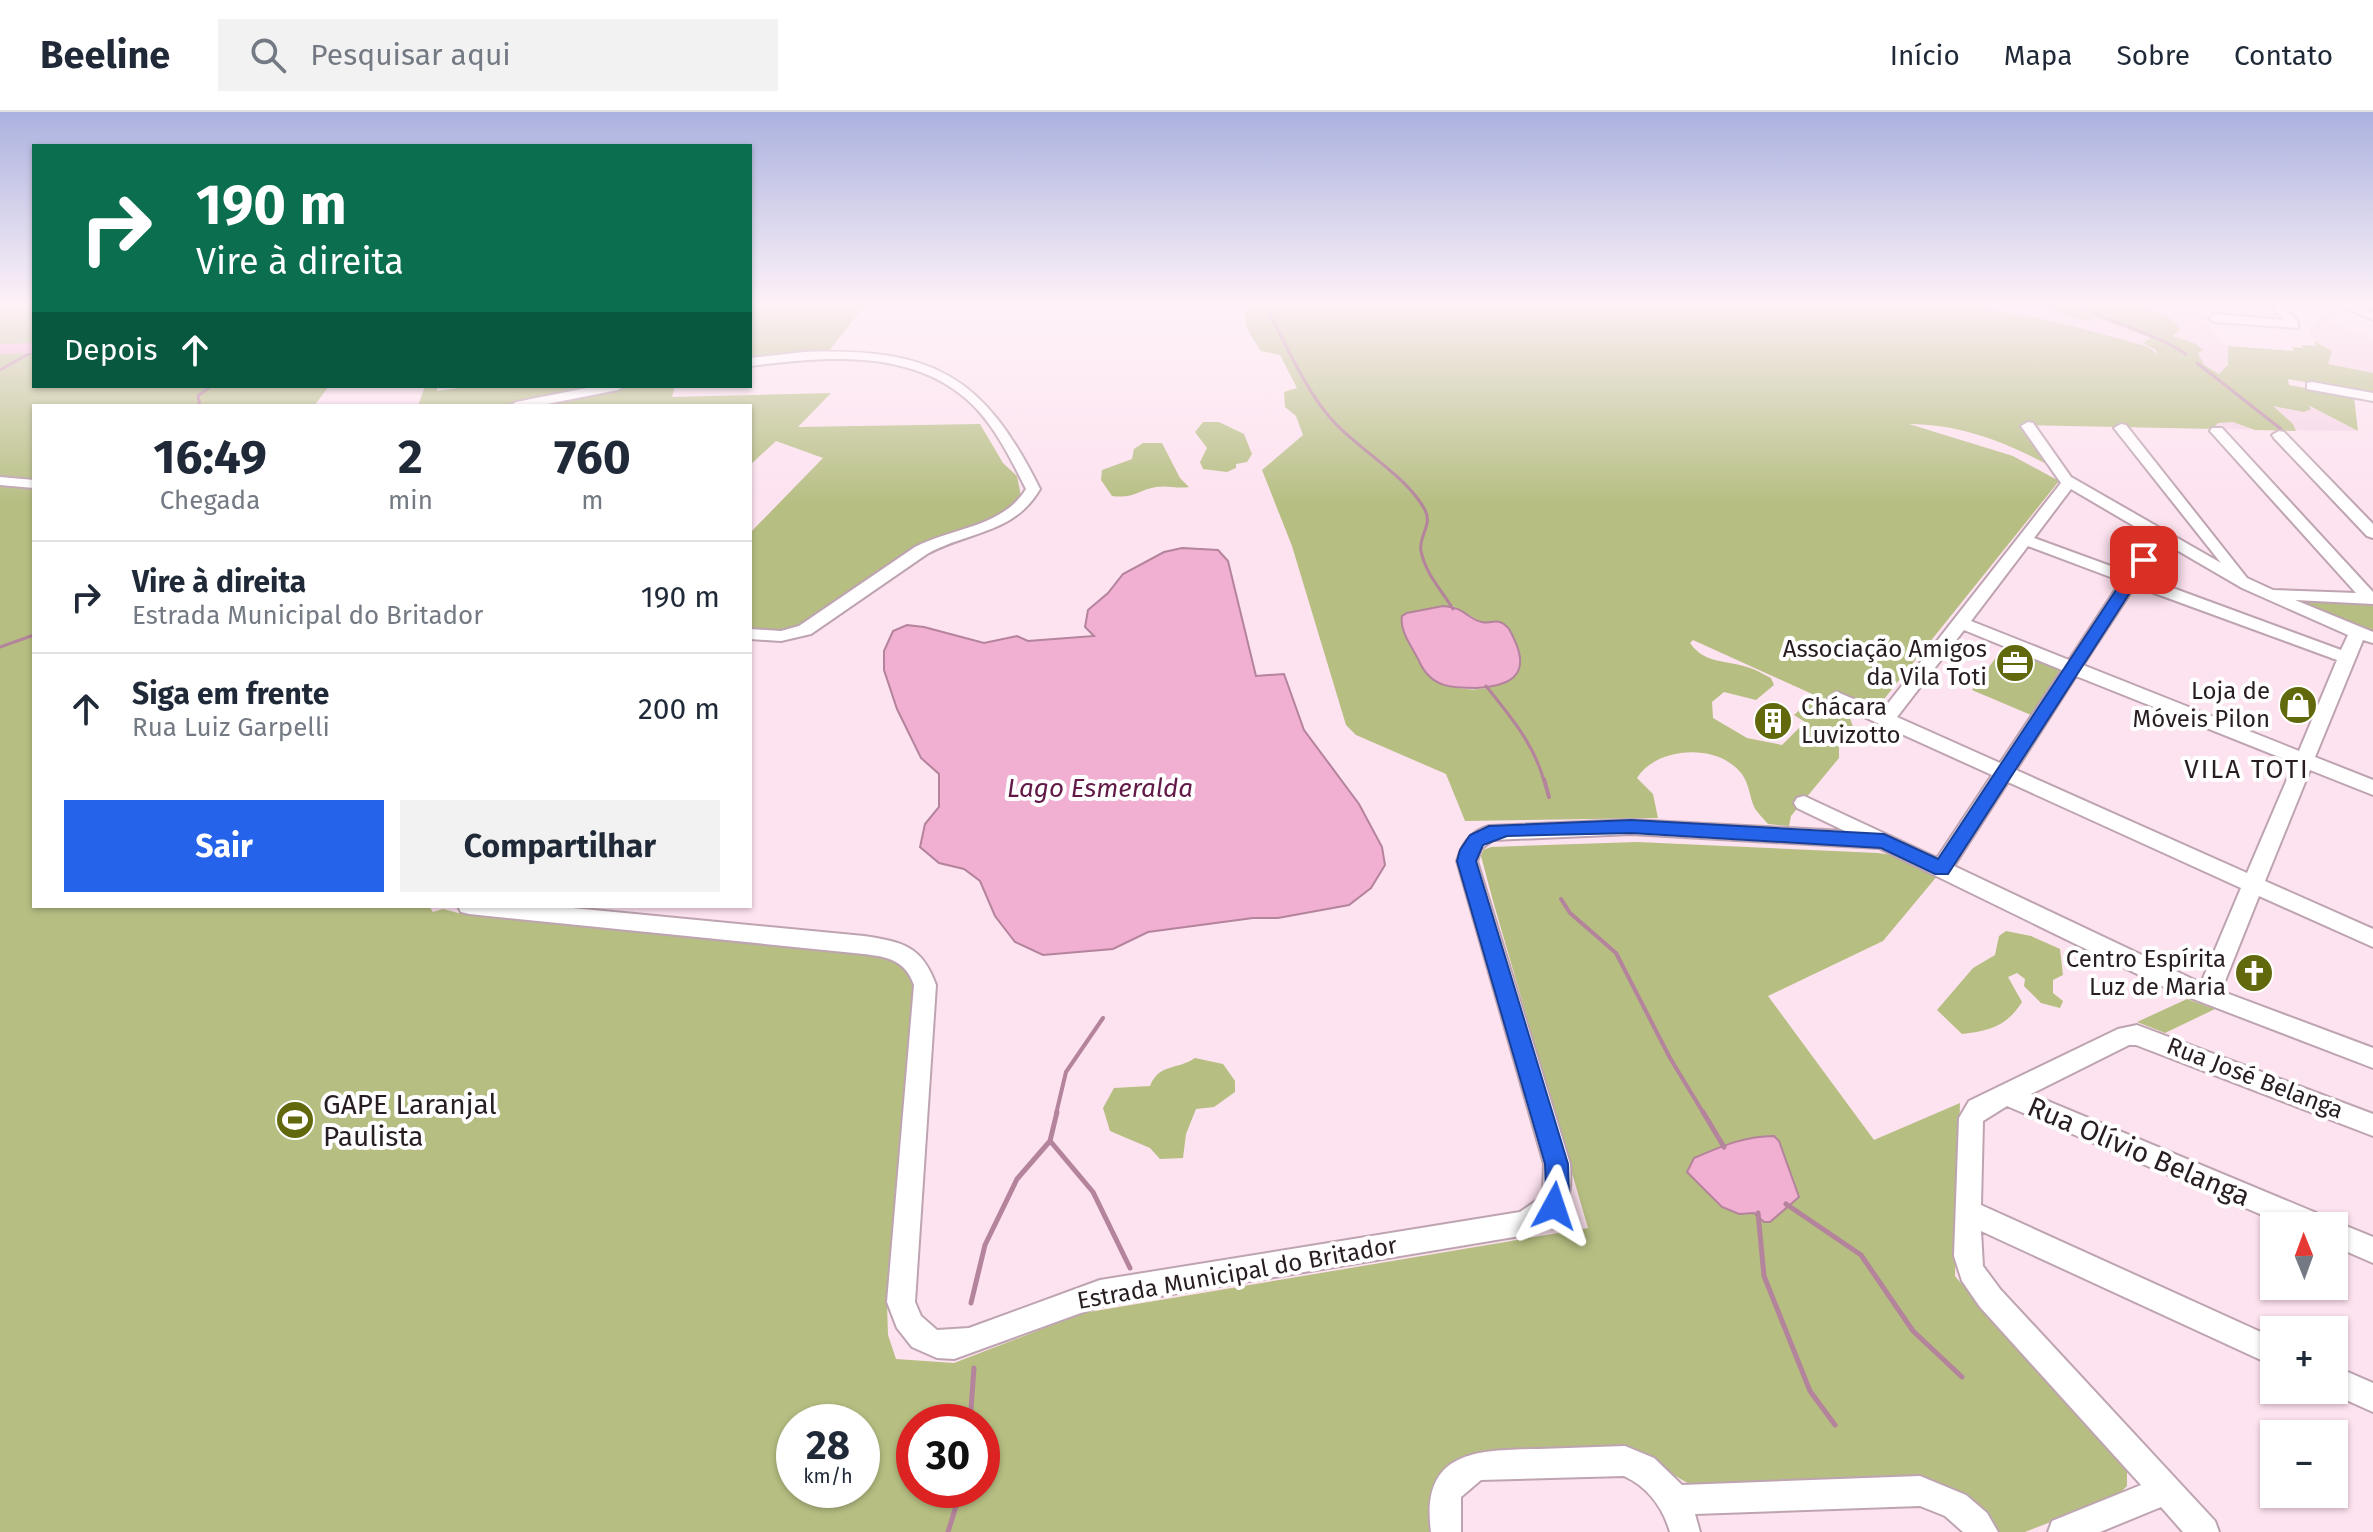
<!DOCTYPE html>
<html lang="pt">
<meta charset="utf-8">
<style>
:root{--surface:#fff;--page:#f2f2f3;--text:#1f2937;--muted:#747a83;--line:#e0e1e3;--accent:#2563eb}
body{margin:0;font-family:"Fira Sans",sans-serif;background:var(--page);color:var(--text);height:100vh;display:flex;flex-direction:column;font-size:30px;white-space:nowrap}
*{box-sizing:border-box;margin:0}
p{font-size:26px;color:var(--muted)}
.icon{flex:none;width:44px;height:44px;fill:none;stroke:currentColor;stroke-width:2;stroke-linecap:round;stroke-linejoin:round}
.map{position:relative;flex:1;overflow:hidden}
.sheet{position:absolute;left:32px;top:292px;width:720px;height:504px;display:flex;flex-direction:column;background:var(--surface);border-radius:0px;box-shadow:0 2px 6px #0004}
.sheet>*{flex:none}
.top-card{position:absolute;left:32px;top:32px;width:720px;height:244px;border-radius:0px;box-shadow:0 2px 6px #0004;background:#0b6e4f;color:#fff;overflow:hidden}
.needle{width:52px;rotate:359deg}
.buttons{position:absolute;left:2260px;top:1100px;display:grid;gap:16px}
.buttons a{display:grid;place-items:center;width:88px;height:88px;border-radius:0px;background:var(--surface);box-shadow:0 2px 6px #0004;font-size:40px}
.speed{position:absolute;left:776px;top:1292px;display:flex;gap:16px;font-size:40px;font-weight:700;text-align:center}
.speed>*{display:grid;place-content:center;width:104px;height:104px;border-radius:50%;background:var(--surface);box-shadow:0 2px 6px #0004;line-height:1}
.speed small{font-size:20px;font-weight:400}
.speed .limit{border:12px solid #d22;background:#fff;color:#111}
.pin{position:absolute;display:grid;place-items:center;width:68px;height:68px;color:#fff;margin:-34px;border-radius:16px;box-shadow:0 4px 12px #0006}
.me{position:absolute;width:88px;margin:-44px;rotate:5deg;stroke-linejoin:round;filter:drop-shadow(0 0 6px #0008)}
.turn{display:flex;align-items:center;gap:28px;height:168px;padding:0 32px;font-size:36px}
.turn .icon{width:104px;height:104px;stroke-width:2.5}
.turn b{display:block;font-size:56px;line-height:68px}
.then{display:flex;align-items:center;height:76px;padding:0 32px;background:#0003;gap:16px;font-size:30px}
.eta{display:flex;justify-content:space-evenly;align-items:center;height:136px;text-align:center}
.eta b{font-size:48px;font-weight:700;line-height:56px}
.button{display:flex;gap:16px;margin-top:auto;padding:16px 32px}
.button a{flex:1;height:92px;border-radius:0px;background:var(--accent);color:#fff;font-size:32px;font-weight:700;line-height:92px;text-align:center}
.button a+a{background:var(--page);color:var(--text)}
ul{padding:0;list-style:none}
li{display:flex;align-items:center;gap:24px;height:112px;padding:0 32px;border-top:2px solid var(--line)}
li div{flex:1}
li b{display:block;font-size:30px}
li em{font-style:normal}
header{display:flex;align-items:center;gap:48px;box-sizing:border-box;height:112px;padding:0 40px;background:var(--surface);border-bottom:2px solid var(--line)}
header strong{font-size:38px}
nav{display:flex;gap:44px;margin-inline-start:auto;font-size:28px}
.search{width:560px;height:72px;background:var(--page);display:flex;align-items:center;gap:20px;box-sizing:border-box;padding:0 28px;border-radius:0px;color:var(--muted);font-size:30px}
.map>svg:first-child{display:block}
.built{fill:#f5d3e4}
.green{fill:#b6be82;fill-rule:evenodd}
.water{fill:#f1afd1;stroke:#b4839c;stroke-width:2}
.lines{fill:none;stroke-linecap:round;stroke-linejoin:round}
.stream-far2{stroke:#b4839c;stroke-width:3}
.stream-far1{stroke:#b4839c;stroke-width:4}
.stream{stroke:#b4839c;stroke-width:5}
.river{fill:#f1afd1;fill-rule:evenodd}
.minor-casing{stroke:#bea4b1;stroke-width:4}
.minor{fill:#fff;fill-rule:evenodd}
.route{fill:#2563eb;stroke:#184099;stroke-width:2}
.labels{text-anchor:middle;stroke-width:8;stroke-linejoin:round;paint-order:stroke}
.poi-label{font-size:24px;fill:#271d22;stroke:#fff;text-anchor:end}
.street-label{font-size:24px;fill:#271d22;stroke:#fff}
.neighbourhood-label{font-size:26px;letter-spacing:2px;fill:#271d22;stroke:#fff}
.water-label{font-size:26px;font-style:italic;fill:#631947;stroke:#fff}
.near-poi-label{font-size:28px;fill:#271d22;stroke:#fff;text-anchor:start}
.near-street-label{font-size:28px;fill:#271d22;stroke:#fff}
</style>
<header>
<strong>Beeline</strong>
<div class="search"><svg class="icon" aria-label="search" viewBox="0 0 24 24"><circle cx="10" cy="10" r="6"/><path d="M15 15l6 6"/></svg>Pesquisar aqui</div>
<nav><a>Início</a><a>Mapa</a><a>Sobre</a><a>Contato</a></nav>
</header>
<div class="map">
<svg width="2373" height="1420" viewBox="0 0 2373 1420">
<rect width="100%" height="100%" fill="#fde2ef"/>
<path class="built" d="M1944,193H2204L2214,209H2204L2264,271L2358,319L2217,317L2090,218L2000,199Z
M2328,193L2335,196L2333,210L2336,214L2373,226V282L2312,248L2317,234L2309,221Z"/>
<path class="green" d="M0,193H34V274H329L314,294H34V368L0,364Z
M750,193H865L829,239L750,247Z
M1247,193H1944C2015,198 2081,215 2148,235L2157,242L2156,238L2143,231L2151,226L2095,205L2090,209L2066,204L2043,193C2077,193 2162,183 2180,218L2173,224L2196,232L2203,238L2198,241L2204,253L2219,262L2228,253V234L2294,239L2292,235L2303,236L2301,233L2316,234L2314,229L2332,239L2328,252L2373,261V282L2288,267L2289,273L2354,285L2358,319L2308,293L2311,297L2304,300L2273,294L2293,312L2296,319L2255,318L2233,310L2218,311L2215,314L2217,317L2022,313L2050,354C2006,330 1959,312 1909,312L2013,344L2059,369L1868,607L1847,598L1856,623L1839,631V646L1791,704L1789,714L1768,712C1764,707 1755,699 1753,692C1748,677 1748,665 1734,654C1708,632 1655,637 1637,666L1653,682L1658,706L1465,709L1446,662L1356,623L1346,613L1292,434L1262,358L1303,323L1296,304L1285,295L1284,280L1297,276L1280,243L1261,239C1250,222 1241,213 1247,193ZM1453,494L1483,511L1493,509L1508,515L1516,532L1520,557C1492,586 1449,583 1422,555C1417,549 1416,539 1412,532C1406,522 1399,517 1402,504L1431,496ZM1693,528L1821,586L1820,587H1812L1794,603L1805,610L1782,633L1747,626L1713,606L1712,590L1724,580L1756,588L1774,573L1771,566C1763,562 1755,557 1747,555C1725,548 1705,552 1690,531Z
M425,274H437V279L474,274H605L502,294H418Z
M635,274H675L672,285L831,281L798,315L980,312L1003,351L1017,364L1021,384L994,407L935,426L891,450L801,514L767,519L750,516V421L823,346L776,329L750,353V294H531Z
M1203,310H1219L1244,322L1252,342L1247,350L1236,352V356L1227,360L1203,357L1200,350L1207,336L1195,320Z
M1143,331H1162L1180,366L1189,375C1177,377 1167,373 1156,375C1138,378 1134,387 1112,384L1101,368L1102,358L1132,347L1134,337Z
M0,374L34,376V794H429L433,800L443,797L466,803L860,842C887,846 906,847 914,875L887,1193L888,1223L896,1247L954,1251L1083,1201L1588,1116L1493,789L1481,744L1483,738L1491,735L1637,730L1878,741L1900,744L1938,763L1883,829L1768,884L1874,1028L1960,991L1955,1164L2000,1218L2006,1217L2127,1355V1374L2117,1384L2025,1420H2000L1964,1390L1691,1373L1634,1340L1484,1341C1462,1344 1432,1363 1432,1388C1431,1399 1435,1410 1436,1420H0ZM794,1310H862V1378H794ZM914,1310H982V1378H914Z
M2294,488L2373,492V521L2295,491Z
M2003,536L2060,558L2031,603L1972,578Z
M2006,819L2031,824L2060,837L2063,863L2053,868V881L2063,889L2060,896L2041,891L2024,874L2025,867L2017,861L2008,865L2022,890C2007,914 1989,919 1962,922L1937,898L1973,856L1995,843L1999,824Z
M2187,887L2215,897L2165,921L2137,910Z
M1195,946L1223,952L1235,969V980L1214,995L1196,997L1186,1022L1183,1046L1160,1047L1150,1036L1110,1019L1103,996L1114,976L1150,974C1159,951 1178,958 1195,946Z"/>
<path class="water" d="M1182,436L1218,438L1228,449L1256,564L1284,562L1304,618L1359,692L1382,735L1385,753L1371,776L1349,793L1278,806H1253L1148,820L1113,837L1043,843L1015,830L995,804L980,769L964,757L939,751L920,735L925,712L939,695V662L921,646L897,597L884,558V539L893,519L907,513L924,515L984,531L1017,524L1028,529L1094,524L1085,515L1088,498L1108,481L1123,462L1164,440Z
M1443,494C1465,495 1467,507 1482,510C1488,512 1494,508 1500,510C1509,513 1511,521 1515,529C1531,565 1508,574 1476,576C1452,576 1431,576 1419,549C1413,536 1399,519 1402,504L1407,501Z
M1774,1024L1779,1029L1799,1085L1770,1110H1764L1754,1101L1739,1102L1722,1095L1687,1060L1694,1046C1720,1035 1744,1024 1774,1024Z"/>
<g class="lines">
<path class="stream-far2" d="M1270,193V203C1289,238 1306,279 1333,309C1359,338 1407,364 1425,398C1433,413 1418,425 1421,439C1426,463 1441,477 1453,497
M2075,193C2113,212 2150,219 2186,242
M2197,251L2281,317
M0,258L34,239
M200,294L198,284L211,274
M0,535L34,523
M1486,574C1510,604 1534,632 1544,669"/>
<path class="stream-far1" d="M1544,667L1549,685
M1561,787L1570,801L1616,841L1670,946L1704,1002
M1056,1002L1066,960L1103,906"/>
<path class="stream" d="M1703,1000L1724,1035
M1051,1030L1093,1080L1130,1156
M1786,1092L1861,1143L1913,1219L1962,1265
M1758,1101L1764,1164L1810,1279L1835,1313
M971,1191L985,1133L1017,1067L1050,1029L1057,1000
M970,1310L974,1256
M948,1420L961,1378"/>
<path class="river" d="M34,231V241L0,242V232Z"/>
<defs>
<path id="minor" d="M2270,193H2283L2298,210V216L2215,210L2209,206L2215,202L2283,208Z
M2339,193H2356L2373,200V208Z
M804,240C932,236 983,262 1040,377C1014,422 969,419 927,442L811,522L781,529L750,527V517L781,519L799,514L915,435C952,416 1003,415 1026,377C1010,345 992,308 964,285C906,236 819,245 750,254V246Z
M2312,270L2373,281V289L2307,277V271Z
M597,274H625L618,278L537,294H509L516,290Z
M2028,310L2033,311L2071,365L2221,451L2114,316L2121,312L2126,313L2247,466L2273,478L2356,481L2210,319L2212,316H2222L2373,480V492L2295,488L2373,520V531L2363,528L2315,645L2373,668V683L2310,658L2265,769L2373,817V835L2259,784L2221,879L2373,936V956L2170,878L1879,736L1631,722L1493,728L1481,737L1477,749L1570,1052C1573,1097 1561,1108 1520,1124L1100,1194L954,1247L937,1246L912,1235L897,1216L887,1190L914,873C905,848 888,845 864,842L469,802L461,800L458,794H552L864,824C903,830 922,834 936,873L915,1190L921,1204L937,1218L969,1216L1100,1168L1520,1100L1543,1084L1544,1052L1457,749C1462,731 1471,719 1489,714L1631,708L1845,719L1797,696L1794,691L1797,686L1804,684L1937,746L1992,663L1831,590L1828,586L1837,580L1882,599L2061,371L2021,314ZM2071,377L2151,424L2127,460L2034,426ZM2163,430L2242,476L2348,523L2341,538L2140,464ZM2028,434L2121,469L2069,548L1971,509ZM2135,474L2337,548L2299,639L2083,553ZM1964,518L2062,558L2000,651L1897,605ZM2076,564L2294,651L2247,761L2016,658ZM2008,670L2241,776L2201,871L1954,754Z
M2279,319L2284,320L2373,412V426L2367,424L2274,326L2272,323Z
M0,365L34,368V376L0,373Z
M2137,913L2373,1002V1024L2136,933H2129L2031,982L2326,1105L2329,1111L2334,1109L2373,1125V1151L2334,1134V1114H2288L2007,994L1983,1009L1981,1093L2274,1226V1254L1981,1119L1983,1154L2000,1177L2215,1409L2219,1420H2183L2161,1395L2100,1420H2048L2052,1409L2141,1373L1980,1195L1962,1169L1954,1144L1959,1006L1969,989L2118,917Z
M2334,1254L2373,1271V1300L2324,1278H2334Z
M1625,1334L1654,1346L1682,1373L1920,1364L1966,1383L1987,1401L1998,1420H1963L1945,1404L1920,1394L1695,1402L1700,1420H1670C1663,1396 1648,1375 1624,1364L1481,1368L1461,1385V1420H1431C1420,1338 1477,1338 1539,1337C1568,1336 1596,1335 1625,1334Z"/>
</defs>
<use href="#minor" class="minor-casing"/>
<use href="#minor" class="minor"/>
</g>
<linearGradient id="sky" x2="0" y2="1"><stop stop-color="#abb2df"/><stop offset="0.49" stop-color="#fef2f8"/><stop offset="1" stop-color="#fef2f8" stop-opacity="0"/></linearGradient>
<rect width="2373" height="392" fill="url(#sky)"/>
<path class="route" d="M2144,443L2151,448L1948,762H1935L1881,736L1631,721L1507,724L1483,733L1476,749L1568,1052L1569,1081L1562,1102L1554,1105L1545,1102L1542,1094L1546,1081L1545,1052L1457,749L1460,738L1470,723L1489,714L1631,708L1884,722L1938,747L2136,448Z"/>
<defs>
<symbol id="office-disc" viewBox="-11 -11 22 22"><circle r="9.5" fill="#62690d" stroke="#fff"/><path d="M-6-3h4V-5.5h4V-3h4V5H-6ZM-1-4.5V-3h2v-1.5ZM-6 0V1H6V0Z" fill="#fff"/></symbol>
<symbol id="shop-disc" viewBox="-11 -11 22 22"><circle r="9.5" fill="#62690d" stroke="#fff"/><path d="M-5-2.5h2.3a2.7 3.5 0 0 1 5.4 0H5L5.5 6h-11ZM-1.5-2.5h3a1.5 2.3 0 0 0-3 0Z" fill="#fff"/></symbol>
<symbol id="building-disc" viewBox="-11 -11 22 22"><circle r="9.5" fill="#62690d" stroke="#fff"/><path d="M-4-6H4V6H1V3H-1V6H-4ZM-2.5-4.3h1.7v1.8h-1.7ZM.8-4.3h1.7v1.8H.8ZM-2.5-1h1.7V.8h-1.7ZM.8-1h1.7V.8H.8Z" fill="#fff"/></symbol>
<symbol id="church-disc" viewBox="-11 -11 22 22"><circle r="9.5" fill="#62690d" stroke="#fff"/><path d="M-1.2-6h2.4v3.5h3.3v2.4h-3.3V6h-2.4V-.1h-3.3v-2.4h3.3Z" fill="#fff"/></symbol>
<symbol id="stadium-disc" viewBox="-11 -11 22 22"><circle r="9.5" fill="#62690d" stroke="#fff"/><path d="M0-5a6.5 5 0 1 0 0 10a6.5 5 0 1 0 0-10ZM-3.5-1.8h7v3.6h-7Z" fill="#fff"/></symbol>
</defs>
<g fill-rule="evenodd">
<use href="#office-disc" x="1993" y="529" width="44" height="44"/>
<use href="#shop-disc" x="2276" y="571" width="44" height="44"/>
<use href="#building-disc" x="1751" y="587" width="44" height="44"/>
<use href="#church-disc" x="2232" y="839" width="44" height="44"/>
<use href="#stadium-disc" x="273" y="986" width="44" height="44"/>
</g>
<g class="labels">
<g class="poi-label">
<text x="1987" y="545">Associação Amigos<tspan x="1987" dy="28">da Vila Toti</tspan></text>
<text x="2270" y="587">Loja de<tspan x="2270" dy="28">Móveis Pilon</tspan></text>
<text x="1801" y="603" text-anchor="start">Chácara<tspan x="1801" dy="28">Luvizotto</tspan></text>
<text x="2226" y="855">Centro Espírita<tspan x="2226" dy="28">Luz de Maria</tspan></text>
</g>
<g class="street-label">
<text transform="translate(2255 966) rotate(21)" y="8">Rua José Belanga</text>
<text transform="translate(1237 1161) rotate(-10)" y="8">Estrada Municipal do Britador</text>
</g>
<g class="neighbourhood-label">
<text x="2247" y="666">VILA TOTI</text>
</g>
<g class="water-label">
<text x="1100" y="685">Lago Esmeralda</text>
</g>
<g class="near-poi-label">
<text x="323" y="1002">GAPE Laranjal<tspan x="323" dy="32">Paulista</tspan></text>
</g>
<g class="near-street-label">
<text transform="translate(2139 1039) rotate(23)" y="10">Rua Olívio Belanga</text>
</g>
</g>
</svg>
<div class="buttons">
<a><svg class="needle" viewBox="-14 -14 28 28"><path d="M0-13l5 13h-10z" fill="#e53935"/><path d="M0 13l5-13h-10z" fill="#747a83"/></svg></a>
<a>+</a>
<a>−</a>
</div>
<div class="speed"><div>28<small>km/h</small></div><div class="limit">30</div></div>
<div class="pin" style="left:2144px;top:448px;background:#d93025"><svg class="icon" aria-label="arrive" viewBox="0 0 24 24"><path d="M6 21V4h12l-3 4 3 4H6"/></svg></div>
<svg class="me" style="left:1554px;top:1094px" viewBox="-20 -20 40 40"><path d="M0-17L14 15 0 8-14 15z" fill="#2563eb" stroke="#fff" stroke-width="4"/></svg>
<div class="top-card">
<div class="turn"><svg class="icon" aria-label="right" viewBox="0 0 24 24"><path d="M7 20v-9h11M14 6l5 5-5 5"/></svg><div><b>190 m</b>Vire à direita</div></div>
<div class="then">Depois<svg class="icon" aria-label="ahead" viewBox="0 0 24 24"><path d="M12 20V5M6 11l6-6 6 6"/></svg></div>
</div>
<section class="sheet">
<div class="eta">
<div><b>16:49</b><p>Chegada</p></div>
<div><b>2</b><p>min</p></div>
<div><b>760</b><p>m</p></div>
</div>
<ul>
<li><svg class="icon" aria-label="right" viewBox="0 0 24 24"><path d="M7 20v-9h11M14 6l5 5-5 5"/></svg><div><b>Vire à direita</b><p>Estrada Municipal do Britador</p></div><em>190 m</em></li>
<li><svg class="icon" aria-label="ahead" viewBox="0 0 24 24"><path d="M12 20V5M6 11l6-6 6 6"/></svg><div><b>Siga em frente</b><p>Rua Luiz Garpelli</p></div><em>200 m</em></li>
</ul>
<div class="button"><a>Sair</a><a>Compartilhar</a></div>
</section>
</div>
